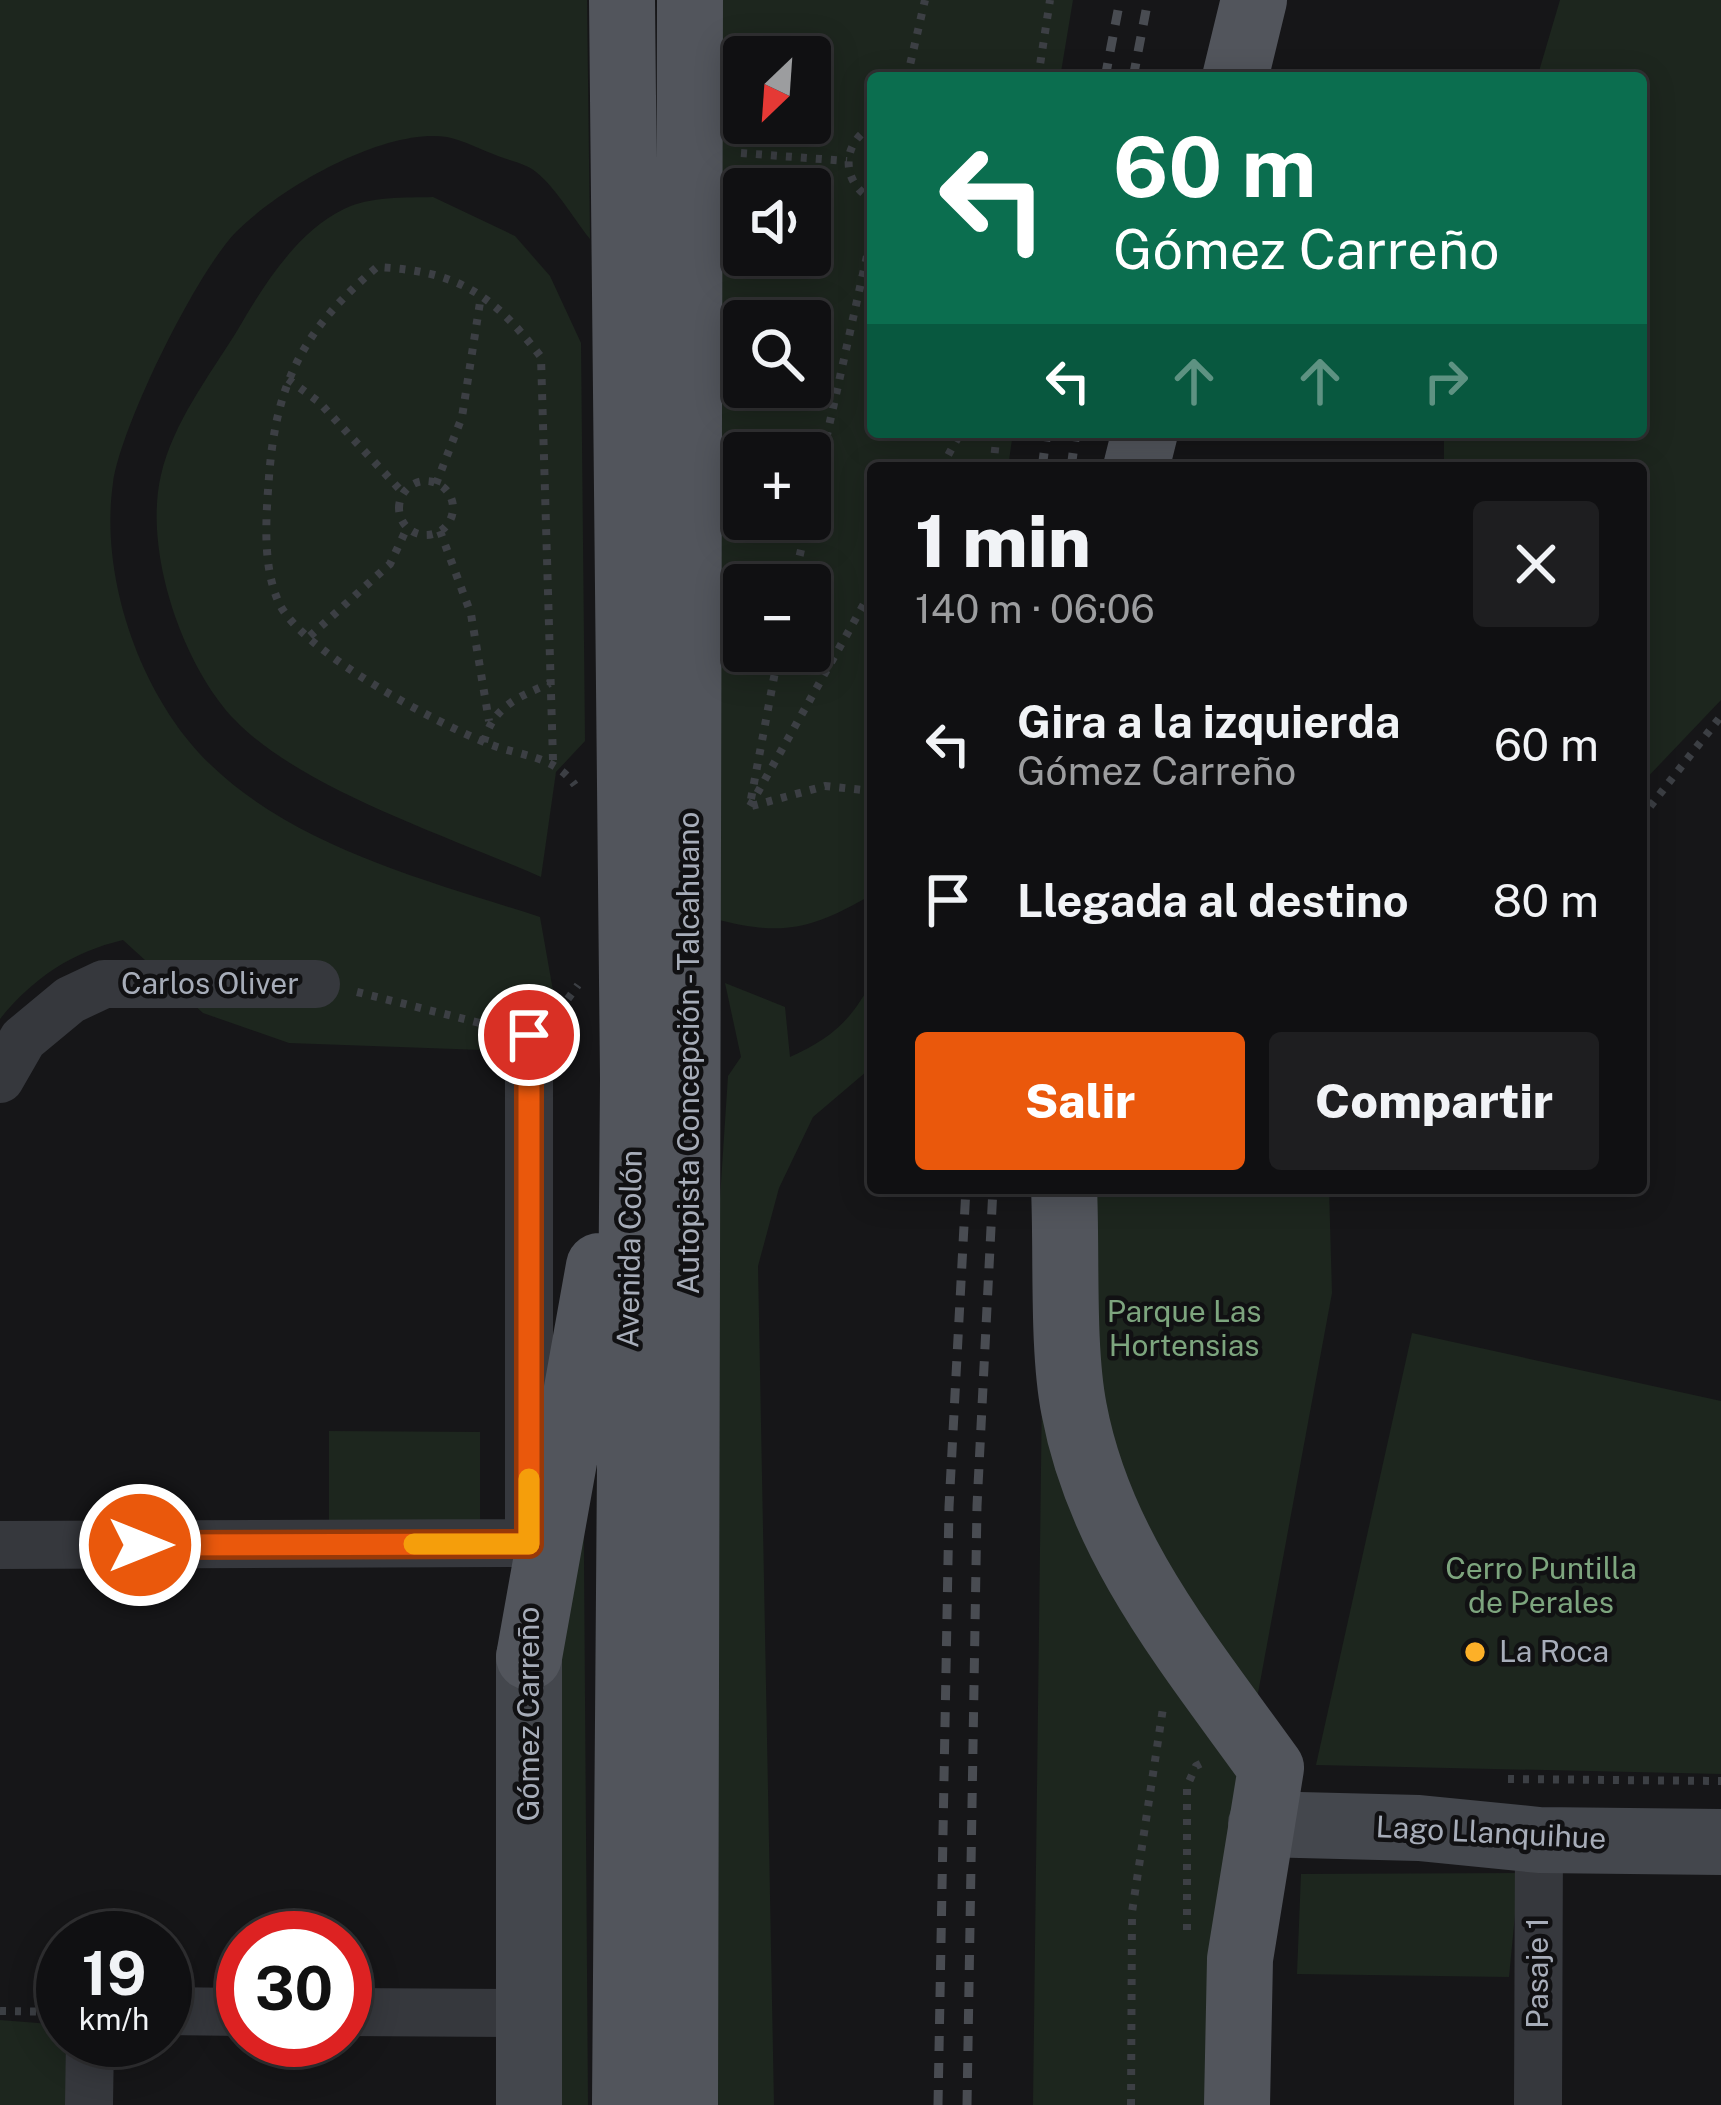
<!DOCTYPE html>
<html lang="es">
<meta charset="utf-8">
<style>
:root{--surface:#101012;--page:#1e1e20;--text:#f1f3f6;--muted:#9c9d9f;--line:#303032;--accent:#ea580c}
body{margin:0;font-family:"Public Sans",sans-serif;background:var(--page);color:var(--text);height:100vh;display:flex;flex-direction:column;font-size:45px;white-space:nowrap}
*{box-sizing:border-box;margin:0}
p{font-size:39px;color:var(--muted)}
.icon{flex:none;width:66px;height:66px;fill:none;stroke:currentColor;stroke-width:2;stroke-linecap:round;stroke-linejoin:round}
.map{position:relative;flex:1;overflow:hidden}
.panel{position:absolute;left:867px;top:462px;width:780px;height:732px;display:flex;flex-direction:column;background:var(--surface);border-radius:12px;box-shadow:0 6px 30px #0003,0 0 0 3px var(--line)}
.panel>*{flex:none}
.hud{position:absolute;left:867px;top:72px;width:780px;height:366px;border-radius:12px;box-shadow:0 6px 30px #0003,0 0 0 3px var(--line);background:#0b6e4f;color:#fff;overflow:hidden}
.needle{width:78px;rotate:205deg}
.buttons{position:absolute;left:723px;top:36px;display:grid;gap:24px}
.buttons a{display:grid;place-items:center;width:108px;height:108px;border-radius:12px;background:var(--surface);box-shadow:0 6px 30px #0003,0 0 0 3px var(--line);font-size:60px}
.speed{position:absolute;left:36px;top:1911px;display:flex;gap:24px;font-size:60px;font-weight:700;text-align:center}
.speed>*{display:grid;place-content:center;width:156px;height:156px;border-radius:50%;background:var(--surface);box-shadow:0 6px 30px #0003,0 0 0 3px var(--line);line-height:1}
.speed small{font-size:30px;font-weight:400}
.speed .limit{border:18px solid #d22;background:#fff;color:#111}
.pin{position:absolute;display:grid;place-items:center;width:102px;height:102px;color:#fff;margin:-51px;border:6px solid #fff;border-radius:50%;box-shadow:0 3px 12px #0007}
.me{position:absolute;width:132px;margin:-66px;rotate:90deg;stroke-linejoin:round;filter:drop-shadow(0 0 9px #0008)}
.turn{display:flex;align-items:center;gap:42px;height:252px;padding:0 48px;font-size:54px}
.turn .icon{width:156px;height:156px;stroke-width:2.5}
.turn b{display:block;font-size:84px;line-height:102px}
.lanes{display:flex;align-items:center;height:114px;padding:0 48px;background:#0003;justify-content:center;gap:60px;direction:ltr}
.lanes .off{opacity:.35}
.round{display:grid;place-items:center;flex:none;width:126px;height:126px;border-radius:12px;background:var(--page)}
.summary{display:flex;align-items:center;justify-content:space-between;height:204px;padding:0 48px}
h1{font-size:72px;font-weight:800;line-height:90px}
.primary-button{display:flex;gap:24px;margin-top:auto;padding:24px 48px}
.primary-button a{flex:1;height:138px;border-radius:12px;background:var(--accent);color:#fff;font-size:48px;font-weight:800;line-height:138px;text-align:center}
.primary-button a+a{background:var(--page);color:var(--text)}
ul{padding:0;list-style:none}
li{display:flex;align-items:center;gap:36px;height:156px;padding:0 48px}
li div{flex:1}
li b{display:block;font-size:45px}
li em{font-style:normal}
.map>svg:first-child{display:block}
.green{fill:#1d261e;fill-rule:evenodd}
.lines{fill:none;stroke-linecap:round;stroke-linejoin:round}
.path{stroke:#3c3f44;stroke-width:8;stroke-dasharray:6 9;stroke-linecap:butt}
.street{stroke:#36383d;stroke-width:48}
.secondary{stroke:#44474d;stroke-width:66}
.primary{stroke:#52555c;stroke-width:66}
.rail{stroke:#494c52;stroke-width:9;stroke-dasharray:15 12;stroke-linecap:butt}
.route-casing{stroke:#983908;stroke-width:30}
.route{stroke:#ea580c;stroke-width:21}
.slow{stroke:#f59e0b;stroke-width:21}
.poi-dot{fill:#fdb028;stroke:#111113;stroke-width:4.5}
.labels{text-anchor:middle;stroke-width:9;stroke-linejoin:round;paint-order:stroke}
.street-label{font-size:30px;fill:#a7adb9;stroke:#111113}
.park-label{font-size:30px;fill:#7da57e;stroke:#111113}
.poi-label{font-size:30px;fill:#a7adb9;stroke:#111113;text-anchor:start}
</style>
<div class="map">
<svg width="1721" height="2105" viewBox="0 0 1721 2105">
<rect width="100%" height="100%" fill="#161618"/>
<path class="green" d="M0,0H587L590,239C573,218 554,184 532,169C523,163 508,160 498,156C482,150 463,140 447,137C383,128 280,188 236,232C196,273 121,426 113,483C99,579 142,700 212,766C299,849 430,881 540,917L564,1053L289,1043L203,1013L123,940C72,952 33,978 0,1019Z
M715,0H1073L1060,78H873V432H1013L1008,468H873V894C812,929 784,937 715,919ZM744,57H810V123H744ZM744,189H810V255H744ZM744,321H810V387H744ZM744,453H810V519H744ZM744,585H810V651H744Z
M1560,0H1721V700L1641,784V468H1444V432H1641V78H1537Z
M433,197L515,236L550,276L581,343L585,741L556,772L541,877C451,837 301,789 235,720C183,666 143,551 161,475C173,423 209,376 237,331C262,288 296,232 344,209C370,196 405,198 433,197Z
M873,979V1066L813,1117L779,1188L758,1266L774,2105H713L715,1274L728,1076L741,1057L725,983L785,1007L790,1057C832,1038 852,1020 873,979Z
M1057,1188H1329L1332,1293L1214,1931L1209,2105H1033L1043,1309Z
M1412,1333L1721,1401V1774L1316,1765Z
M583,1424L588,2105H547L545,1717Z
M329,1431L480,1432V1522H329Z
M1519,1873L1509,1977L1297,1974L1301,1874Z
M0,2020L63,2025V2040H79L80,2105H0Z"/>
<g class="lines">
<path class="path" d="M907,78L925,0
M1038,78L1050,0
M873,126C840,143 841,183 873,200
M741,153L847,161
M288,379L319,402L403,493
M941,468L961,432
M993,468L997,432
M399 508a27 27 0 1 1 54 0a27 27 0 1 1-54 0Z
M436,484L462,417L481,296
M810,511L873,229
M440,531L471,614L489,721
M793,585L808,519
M310,636L390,564L407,528
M484,742C493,706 519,697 550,683
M553,760L541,357C492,293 457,271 377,267C304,329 276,382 269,477C266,517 262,566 279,603C302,652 438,724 489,744C523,757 553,755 575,785
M751,799L779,651
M750,806L873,588
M752,806L825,786L873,791
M1641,818L1721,716
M357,992L488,1025
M559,1011L578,985
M1508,1779L1721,1781
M1187,1930V1786L1196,1766L1206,1761
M0,2011L58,2012
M1131,2105L1132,1912L1163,1708"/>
<path class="street" d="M0,1079L23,1039L70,1000L104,984H316
M529,1534V1035
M0,1545L529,1543
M165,2011L243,2012
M345,2012L529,2013
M89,2105L90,2040
M1538,2105L1539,1840"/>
<path class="secondary" d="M529,1657V2105
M1261,1824L1419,1828L1539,1840L1721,1842"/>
<path class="primary" d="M622,0L633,1079L625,2105
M1235,78L1254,0
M1136,468L1145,432
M1064,1188C1067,1253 1062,1348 1074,1409C1100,1548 1190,1655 1271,1768L1240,1959L1237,2105
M529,1657L599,1266
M685,2105L690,0"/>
<path class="rail" d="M1105,78L1120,0
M1133,78L1148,0
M1042,468L1047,432
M1071,468L1076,432
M938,2105L949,1507L966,1188
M967,2105L977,1506L993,1188"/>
</g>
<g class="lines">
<defs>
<path id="route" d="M140,1545L529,1544V1035"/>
</defs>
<use href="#route" class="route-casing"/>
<use href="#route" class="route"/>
<path class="slow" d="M414,1544H529V1479"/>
</g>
<circle class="poi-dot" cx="1475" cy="1652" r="12"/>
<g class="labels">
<g class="street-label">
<text x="210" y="994">Carlos Oliver</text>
<text transform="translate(689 1053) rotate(-90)" y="10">Autopista Concepción - Talcahuano</text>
<text transform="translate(630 1249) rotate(-89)" y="10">Avenida Colón</text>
<text transform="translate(529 1714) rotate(-90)" y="10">Gómez Carreño</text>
<text transform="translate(1491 1833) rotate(3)" y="10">Lago Llanquihue</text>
<text transform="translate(1538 1973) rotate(-90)" y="10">Pasaje 1</text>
</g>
<g class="park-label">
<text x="1184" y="1322">Parque Las<tspan x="1184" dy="34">Hortensias</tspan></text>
<text x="1541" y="1579">Cerro Puntilla<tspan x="1541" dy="34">de Perales</tspan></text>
</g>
<g class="poi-label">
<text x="1499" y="1662">La Roca</text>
</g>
</g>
</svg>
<div class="buttons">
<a><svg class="needle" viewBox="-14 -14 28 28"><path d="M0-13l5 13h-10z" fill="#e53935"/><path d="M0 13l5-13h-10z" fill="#9c9d9f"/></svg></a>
<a><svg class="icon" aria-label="sound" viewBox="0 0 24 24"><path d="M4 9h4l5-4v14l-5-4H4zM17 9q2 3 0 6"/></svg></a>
<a><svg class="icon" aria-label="search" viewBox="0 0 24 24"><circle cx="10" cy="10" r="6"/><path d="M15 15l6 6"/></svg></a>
<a>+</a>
<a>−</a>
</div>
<div class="speed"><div>19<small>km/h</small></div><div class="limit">30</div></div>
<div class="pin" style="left:529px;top:1035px;background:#d93025"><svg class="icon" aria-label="arrive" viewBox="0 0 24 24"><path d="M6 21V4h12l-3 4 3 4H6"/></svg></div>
<svg class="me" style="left:140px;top:1545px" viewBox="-20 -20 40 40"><circle r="17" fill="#ea580c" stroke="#fff" stroke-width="3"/><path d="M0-11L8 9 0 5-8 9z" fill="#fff"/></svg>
<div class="hud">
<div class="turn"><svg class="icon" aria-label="left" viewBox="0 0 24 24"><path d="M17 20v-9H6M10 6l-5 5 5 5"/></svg><div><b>60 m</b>Gómez Carreño</div></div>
<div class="lanes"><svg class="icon" aria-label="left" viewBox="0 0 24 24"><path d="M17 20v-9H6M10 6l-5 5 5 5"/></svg><svg class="icon off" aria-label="ahead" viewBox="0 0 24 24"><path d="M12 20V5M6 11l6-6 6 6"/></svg><svg class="icon off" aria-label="ahead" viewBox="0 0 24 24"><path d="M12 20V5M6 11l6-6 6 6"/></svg><svg class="icon off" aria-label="right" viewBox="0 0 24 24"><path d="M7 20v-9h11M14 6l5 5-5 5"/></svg></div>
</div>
<section class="panel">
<div class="summary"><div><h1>1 min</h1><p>140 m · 06:06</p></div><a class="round"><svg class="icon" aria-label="close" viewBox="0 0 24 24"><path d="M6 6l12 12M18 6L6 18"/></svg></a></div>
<ul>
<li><svg class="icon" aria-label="left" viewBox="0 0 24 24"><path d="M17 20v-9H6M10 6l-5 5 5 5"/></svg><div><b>Gira a la izquierda</b><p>Gómez Carreño</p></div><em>60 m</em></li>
<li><svg class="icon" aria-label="arrive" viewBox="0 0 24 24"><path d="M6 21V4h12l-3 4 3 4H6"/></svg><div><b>Llegada al destino</b></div><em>80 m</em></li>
</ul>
<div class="primary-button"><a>Salir</a><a>Compartir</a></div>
</section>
</div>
